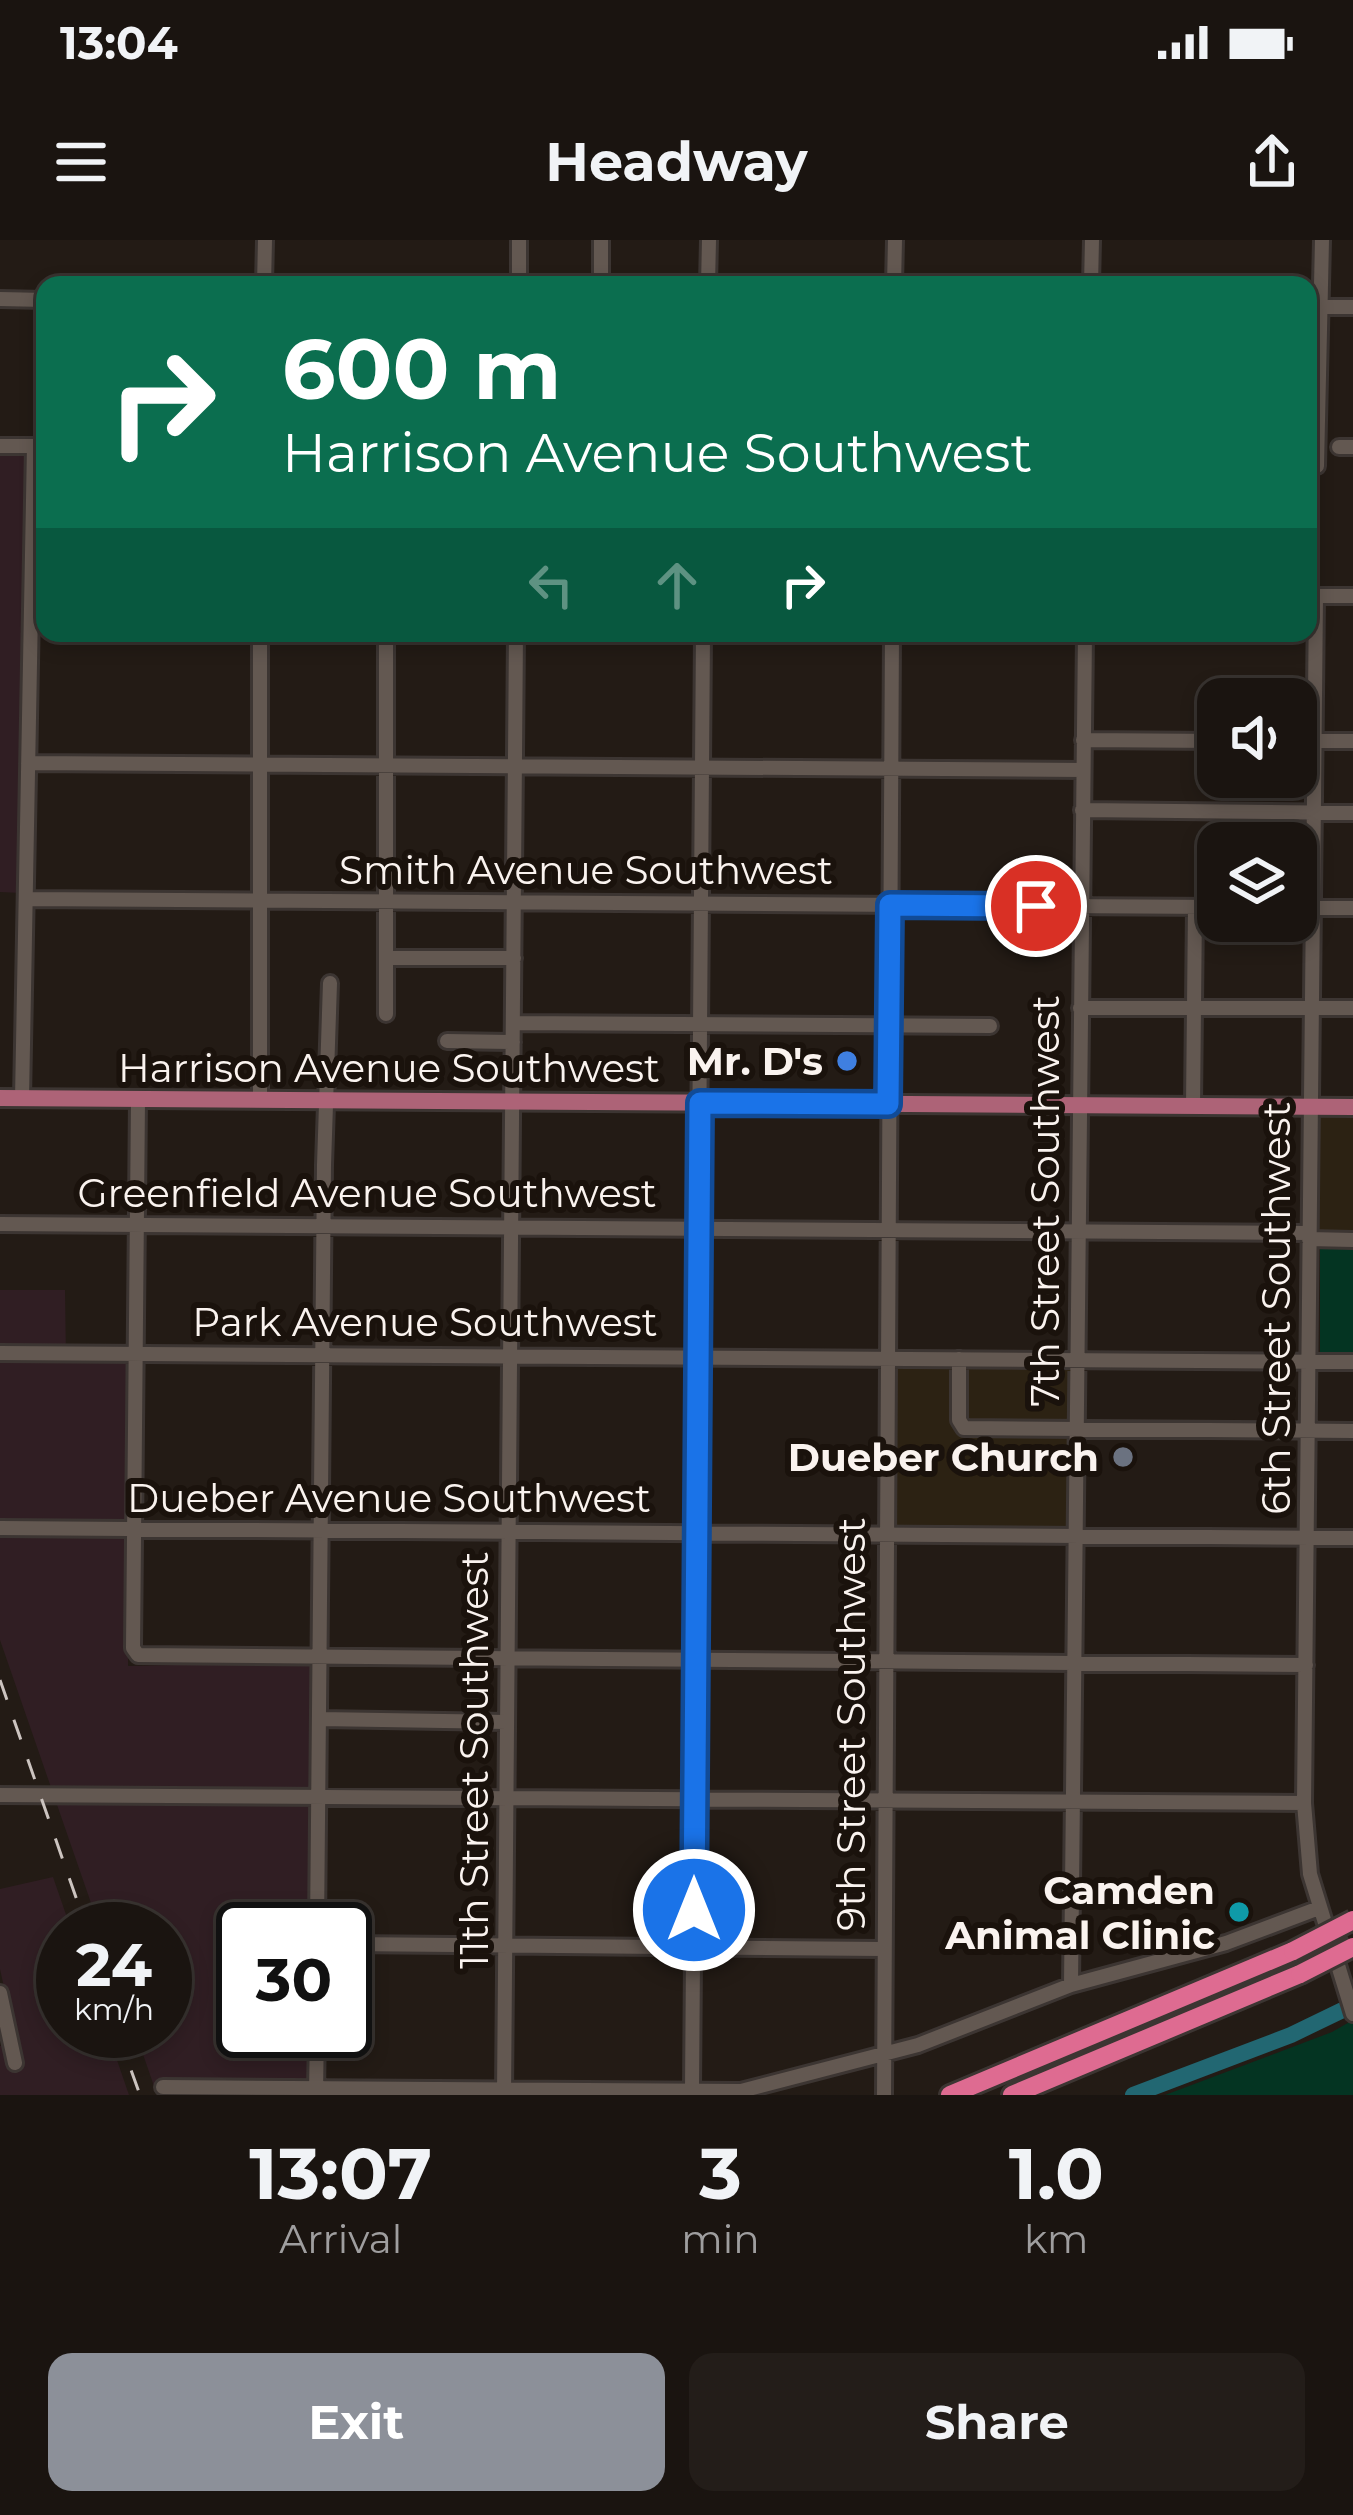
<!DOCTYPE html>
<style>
:root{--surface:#1a1410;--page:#231d19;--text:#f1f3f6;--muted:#9f9e9f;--line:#383330;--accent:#8c9099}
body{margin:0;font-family:Montserrat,sans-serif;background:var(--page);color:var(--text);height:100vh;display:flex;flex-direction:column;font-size:45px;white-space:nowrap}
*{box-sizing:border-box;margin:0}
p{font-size:39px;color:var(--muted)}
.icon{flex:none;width:66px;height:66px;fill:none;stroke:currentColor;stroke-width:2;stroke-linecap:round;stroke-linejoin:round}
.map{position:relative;height:1855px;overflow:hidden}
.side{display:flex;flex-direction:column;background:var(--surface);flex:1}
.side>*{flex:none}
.hud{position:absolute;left:36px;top:36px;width:1281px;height:366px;border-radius:24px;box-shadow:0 6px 18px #0003,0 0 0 3px var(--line);background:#0b6e4f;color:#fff;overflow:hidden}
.tools{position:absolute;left:1197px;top:438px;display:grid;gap:24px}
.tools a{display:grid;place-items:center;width:120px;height:120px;border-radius:24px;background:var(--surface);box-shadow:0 6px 18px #0003,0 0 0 3px var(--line);font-size:60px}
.speed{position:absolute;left:36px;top:1662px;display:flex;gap:24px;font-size:60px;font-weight:700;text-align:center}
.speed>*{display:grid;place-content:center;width:156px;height:156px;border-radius:50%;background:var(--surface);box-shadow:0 6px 18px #0003,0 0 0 3px var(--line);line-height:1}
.speed small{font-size:30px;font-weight:400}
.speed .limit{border:6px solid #111;border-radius:18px;background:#fff;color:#111}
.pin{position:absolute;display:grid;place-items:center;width:102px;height:102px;color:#fff;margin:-51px;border:6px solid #fff;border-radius:50%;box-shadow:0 3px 12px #0007}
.me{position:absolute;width:132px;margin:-66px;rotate:0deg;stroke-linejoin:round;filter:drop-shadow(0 0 9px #0008)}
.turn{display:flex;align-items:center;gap:42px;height:252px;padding:0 48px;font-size:54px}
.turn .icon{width:156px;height:156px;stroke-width:2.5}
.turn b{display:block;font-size:84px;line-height:102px}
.lanes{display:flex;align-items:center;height:114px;padding:0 48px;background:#0003;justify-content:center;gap:60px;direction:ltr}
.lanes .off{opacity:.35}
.eta{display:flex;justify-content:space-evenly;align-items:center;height:204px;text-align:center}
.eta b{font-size:72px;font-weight:700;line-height:84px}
.button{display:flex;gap:24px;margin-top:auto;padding:24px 48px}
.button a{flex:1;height:138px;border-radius:24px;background:var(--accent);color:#fff;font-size:48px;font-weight:700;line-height:138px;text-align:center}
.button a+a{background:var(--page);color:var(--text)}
.status{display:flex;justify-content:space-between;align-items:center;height:84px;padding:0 60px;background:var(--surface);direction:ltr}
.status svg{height:33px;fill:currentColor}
header{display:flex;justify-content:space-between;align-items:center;height:156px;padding:0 48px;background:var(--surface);font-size:54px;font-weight:700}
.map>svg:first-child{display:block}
.industrial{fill:#301e23}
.education{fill:#2c2213}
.green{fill:#043422}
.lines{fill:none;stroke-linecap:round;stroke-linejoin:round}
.river{stroke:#226772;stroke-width:16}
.minor-casing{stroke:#3c3532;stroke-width:20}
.major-casing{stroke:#3c3532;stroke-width:22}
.highway-casing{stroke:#3c3532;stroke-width:24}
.minor{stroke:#635851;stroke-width:14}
.major{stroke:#ad6377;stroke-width:16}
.highway{stroke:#de6b91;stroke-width:18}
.rail{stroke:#ccc4c0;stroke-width:3;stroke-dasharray:21 21;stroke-linecap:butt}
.highway-bridge-casing{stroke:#3c3532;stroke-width:24;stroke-linecap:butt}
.highway-bridge{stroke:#de6b91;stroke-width:18}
.route-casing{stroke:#114b97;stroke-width:30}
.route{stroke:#1a73e8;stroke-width:21}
.shop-dot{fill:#3f7fe0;stroke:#1a120c;stroke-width:4.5}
.worship-dot{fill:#6b7280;stroke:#1a120c;stroke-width:4.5}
.culture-dot{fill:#0f9aa8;stroke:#1a120c;stroke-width:4.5}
.labels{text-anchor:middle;stroke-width:12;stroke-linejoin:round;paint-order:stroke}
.street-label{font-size:39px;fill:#faf3ef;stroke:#1a120c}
.poi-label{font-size:39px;font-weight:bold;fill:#faf3ef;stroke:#1a120c;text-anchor:end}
</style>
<div class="status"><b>13:04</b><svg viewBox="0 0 49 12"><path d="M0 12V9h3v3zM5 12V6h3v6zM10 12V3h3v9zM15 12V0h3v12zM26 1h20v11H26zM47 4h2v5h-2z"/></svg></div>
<header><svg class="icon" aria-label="menu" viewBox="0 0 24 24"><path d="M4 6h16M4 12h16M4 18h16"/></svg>Headway<svg class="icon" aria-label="share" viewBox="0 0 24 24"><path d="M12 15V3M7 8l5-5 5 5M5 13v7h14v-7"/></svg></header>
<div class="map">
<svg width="1353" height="1855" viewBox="0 0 1353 1855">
<rect width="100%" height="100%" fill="#231b15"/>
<path class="industrial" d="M0,212H28L21,653L0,652Z
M0,1050H65L66,1118L132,1117L128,1426L316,1422L314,1689H243V1791H313V1854L374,1855H157L135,1791H165V1689H100L0,1400Z
M53,1637L71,1689H63V1791H107L129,1855H0V1806L16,1802L0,1729V1649Z"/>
<path class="education" d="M1320,873L1353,874V993H1319Z
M896,1125L1071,1126L1070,1287L895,1286Z"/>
<path class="green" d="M1320,1007H1353V1117H1320Z
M1353,1780V1855H1165L1332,1792Z"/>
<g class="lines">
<path class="river" d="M1133,1855L1291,1795L1353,1765"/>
<defs>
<path id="minor" d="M264,45L265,0
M519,45V0
M601,45V0
M708,45L709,0
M894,45L895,0
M1091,45L1092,0
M0,59L45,60
M1308,67H1353
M0,206H45
M1339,207H1353
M1317,226L1322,0
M1310,356H1353
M1316,356L1304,1563L1310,1634L1353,1774
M260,393V860
M386,393V774
M1083,500L1218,501
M1296,501H1353
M28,523L1083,530
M1082,570L1353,573
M26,659L1218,667
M1296,668H1353
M386,718H514
M1080,768H1353
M513,783L990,786
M447,801L513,802
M22,859L34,206
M138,859L133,1408L138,1415L1306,1425
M1193,866L1195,667
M0,984L1309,993
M1309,999L1353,1000
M0,1113L1353,1122
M959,1119V1180L964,1188L1353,1191
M0,1288L1353,1298
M320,1479L506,1482
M0,1555L1304,1563
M317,1689L324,925L330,743
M345,1704L882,1709
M1071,1745L1085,393
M0,1753L15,1823
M163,1847L741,1851L918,1805L1071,1745L1226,1703L1319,1668
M692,1851L703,393
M316,1852L317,1791
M504,1855L516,393
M884,1855L892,393"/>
<path id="major" d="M0,858L1353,867"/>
<path id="highway" d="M950,1855L1293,1711
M1012,1855L1300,1734"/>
</defs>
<use href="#minor" class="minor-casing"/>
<use href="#major" class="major-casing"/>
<use href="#highway" class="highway-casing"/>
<use href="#minor" class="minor"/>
<use href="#major" class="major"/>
<use href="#highway" class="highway"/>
<path class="rail" d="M0,1440L87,1689
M117,1791L140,1855"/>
<defs>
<path id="highway-bridge" d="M1293,1711L1353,1680
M1300,1734L1353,1707"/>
</defs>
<use href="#highway-bridge" class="highway-bridge-casing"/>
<use href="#highway-bridge" class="highway-bridge"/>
</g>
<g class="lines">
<defs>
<path id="route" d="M694,1670L700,863L888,864L890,665L1036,666"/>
</defs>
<use href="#route" class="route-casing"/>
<use href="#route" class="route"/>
</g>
<circle class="shop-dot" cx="847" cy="821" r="12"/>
<circle class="worship-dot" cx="1123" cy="1217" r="12"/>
<circle class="culture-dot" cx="1239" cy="1672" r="12"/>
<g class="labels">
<g class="street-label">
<text x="586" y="644">Smith Avenue Southwest</text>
<text x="389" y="842">Harrison Avenue Southwest</text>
<text x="367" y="967">Greenfield Avenue Southwest</text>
<text transform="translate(1045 961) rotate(-90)" y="14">7th Street Southwest</text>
<text transform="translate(1276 1068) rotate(-90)" y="14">6th Street Southwest</text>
<text x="425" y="1096">Park Avenue Southwest</text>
<text x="389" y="1272">Dueber Avenue Southwest</text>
<text transform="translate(851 1484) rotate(-90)" y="14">9th Street Southwest</text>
<text transform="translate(474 1520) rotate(-90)" y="14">11th Street Southwest</text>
</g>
<g class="poi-label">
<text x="823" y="835">Mr. D's</text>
<text x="1099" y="1231">Dueber Church</text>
<text x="1215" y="1664">Camden<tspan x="1215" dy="45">Animal Clinic</tspan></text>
</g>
</g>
</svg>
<div class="tools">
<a><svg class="icon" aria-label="sound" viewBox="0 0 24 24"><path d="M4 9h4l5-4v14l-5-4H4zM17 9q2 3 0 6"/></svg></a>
<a><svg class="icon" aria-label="layers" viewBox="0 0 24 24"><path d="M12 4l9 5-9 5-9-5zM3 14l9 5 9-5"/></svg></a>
</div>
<div class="speed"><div>24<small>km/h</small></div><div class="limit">30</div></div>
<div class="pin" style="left:1036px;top:666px;background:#d93025"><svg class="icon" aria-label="arrive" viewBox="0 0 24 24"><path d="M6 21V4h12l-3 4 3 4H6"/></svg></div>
<svg class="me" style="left:694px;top:1670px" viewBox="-20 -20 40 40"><circle r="17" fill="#1a73e8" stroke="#fff" stroke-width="3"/><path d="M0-11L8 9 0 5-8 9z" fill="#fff"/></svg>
<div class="hud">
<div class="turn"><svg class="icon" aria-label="right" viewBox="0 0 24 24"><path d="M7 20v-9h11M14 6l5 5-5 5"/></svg><div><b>600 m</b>Harrison Avenue Southwest</div></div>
<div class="lanes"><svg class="icon off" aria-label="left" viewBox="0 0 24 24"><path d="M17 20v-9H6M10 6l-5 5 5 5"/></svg><svg class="icon off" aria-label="ahead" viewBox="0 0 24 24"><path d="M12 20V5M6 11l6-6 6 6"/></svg><svg class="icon" aria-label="right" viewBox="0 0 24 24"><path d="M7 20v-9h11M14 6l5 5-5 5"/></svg></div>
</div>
</div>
<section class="side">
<div class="eta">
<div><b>13:07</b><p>Arrival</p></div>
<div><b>3</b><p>min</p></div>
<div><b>1.0</b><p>km</p></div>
</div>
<div class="button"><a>Exit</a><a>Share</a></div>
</section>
